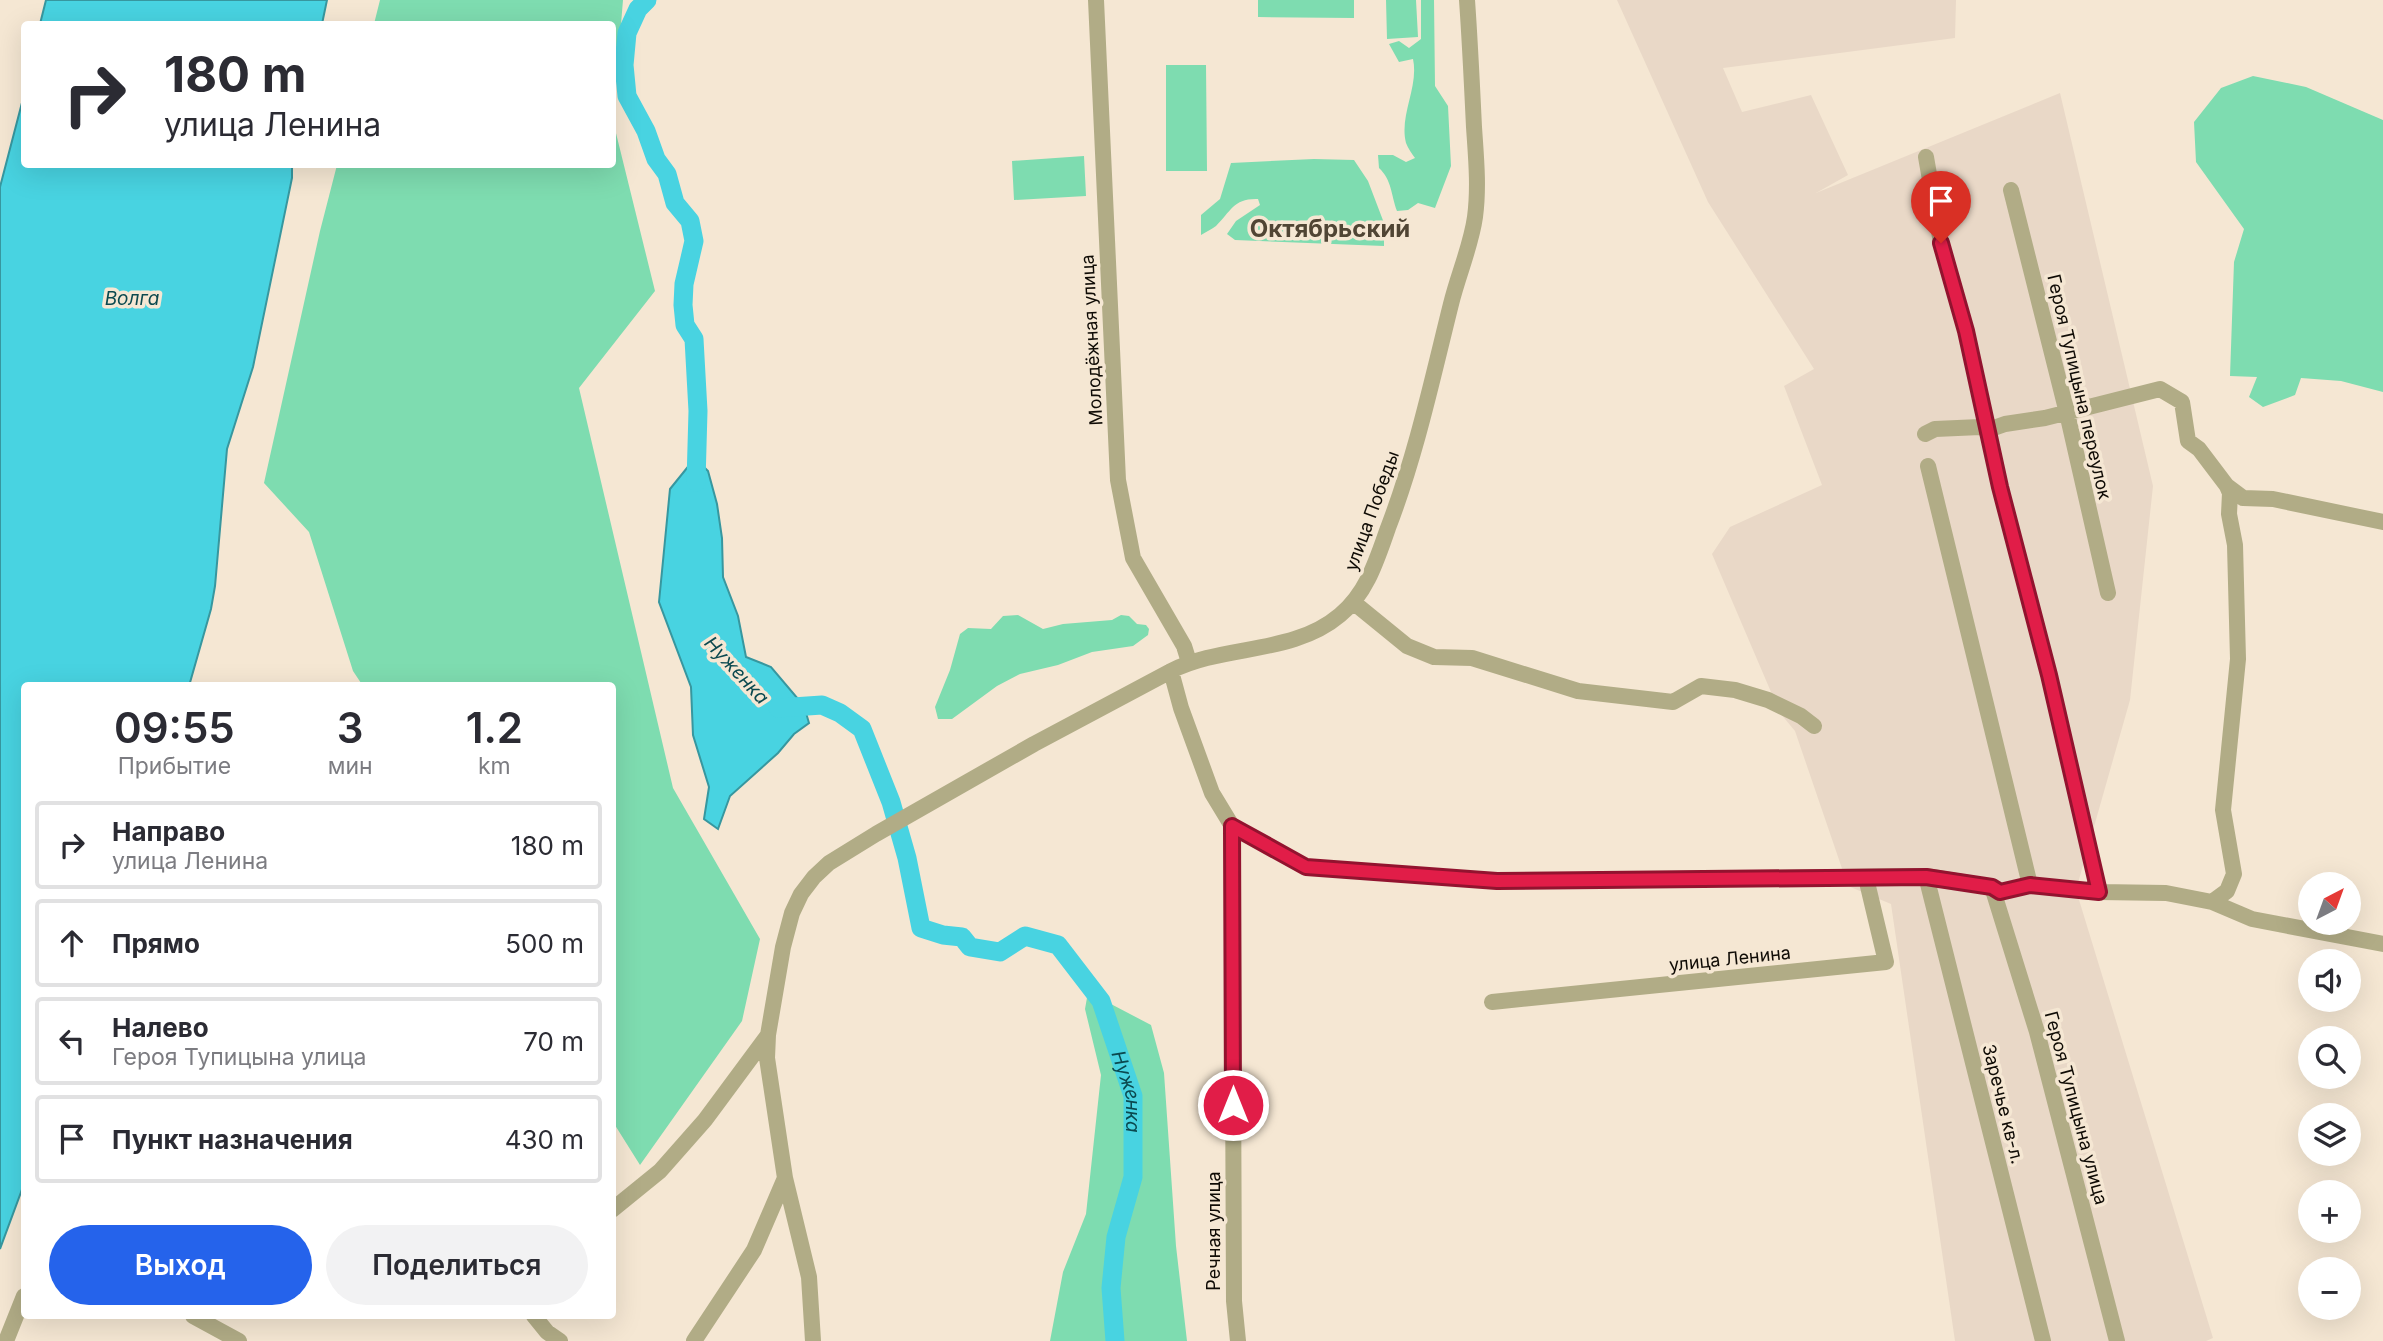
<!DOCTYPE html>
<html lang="ru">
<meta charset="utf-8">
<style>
:root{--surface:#fff;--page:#f2f2f3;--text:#2b2b33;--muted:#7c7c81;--line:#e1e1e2;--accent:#2563eb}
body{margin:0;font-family:Inter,sans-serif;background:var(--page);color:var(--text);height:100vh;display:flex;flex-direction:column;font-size:26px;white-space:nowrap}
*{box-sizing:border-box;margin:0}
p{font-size:23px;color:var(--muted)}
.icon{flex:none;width:38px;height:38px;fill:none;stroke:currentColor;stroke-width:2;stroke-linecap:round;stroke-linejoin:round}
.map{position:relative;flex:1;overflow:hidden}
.drawer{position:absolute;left:21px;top:682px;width:595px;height:637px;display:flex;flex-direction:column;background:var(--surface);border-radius:7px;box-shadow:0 7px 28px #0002}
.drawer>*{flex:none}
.banner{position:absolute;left:21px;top:21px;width:595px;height:147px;border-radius:7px;box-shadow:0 7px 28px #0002;background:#fff;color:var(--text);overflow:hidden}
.needle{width:46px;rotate:41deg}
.tools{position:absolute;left:2298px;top:872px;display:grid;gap:14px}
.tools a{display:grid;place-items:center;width:63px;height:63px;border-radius:50%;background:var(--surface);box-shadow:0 7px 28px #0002;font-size:35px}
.pin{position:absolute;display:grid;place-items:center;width:60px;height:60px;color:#fff;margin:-72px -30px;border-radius:50% 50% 50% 0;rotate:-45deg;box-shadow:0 0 7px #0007}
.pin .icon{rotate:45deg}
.me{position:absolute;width:77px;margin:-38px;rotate:0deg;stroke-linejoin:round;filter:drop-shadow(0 0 5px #0008)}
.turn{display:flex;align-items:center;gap:24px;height:147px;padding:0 28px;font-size:32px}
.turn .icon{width:91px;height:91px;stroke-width:2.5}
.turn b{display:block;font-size:49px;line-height:60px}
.eta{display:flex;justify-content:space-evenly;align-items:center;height:119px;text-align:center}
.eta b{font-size:42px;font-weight:600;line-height:49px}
.button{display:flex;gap:14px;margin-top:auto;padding:14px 28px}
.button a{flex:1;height:80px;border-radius:42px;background:var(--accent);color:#fff;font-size:28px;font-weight:600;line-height:80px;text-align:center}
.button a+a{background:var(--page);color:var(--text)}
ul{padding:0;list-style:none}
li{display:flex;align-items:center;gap:21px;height:88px;margin:0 14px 10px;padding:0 14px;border:4px solid var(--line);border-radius:7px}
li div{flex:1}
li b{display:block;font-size:26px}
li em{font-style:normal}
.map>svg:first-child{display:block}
.industrial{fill:#e9d8c7}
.green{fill:#7edcb0}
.water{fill:#48d3e1;stroke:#37979f;stroke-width:2}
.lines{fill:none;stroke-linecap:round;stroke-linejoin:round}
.river{stroke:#48d3e1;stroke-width:19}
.minor{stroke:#b1ac86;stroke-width:16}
.route-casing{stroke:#92132f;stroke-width:18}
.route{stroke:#e11d48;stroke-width:12}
.labels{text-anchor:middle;stroke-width:7;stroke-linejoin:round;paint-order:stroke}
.street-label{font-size:18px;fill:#0f0b05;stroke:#f5e7d3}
.water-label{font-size:19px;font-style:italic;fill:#0b494f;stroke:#f5e7d3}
.district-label{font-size:24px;font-weight:bold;fill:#504534;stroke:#f5e7d3}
</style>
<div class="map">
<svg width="2383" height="1341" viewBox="0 0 2383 1341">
<rect width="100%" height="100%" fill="#f5e7d3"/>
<path class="industrial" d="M1617,0H1956L1955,38L1723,68L1742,112L1811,95L1848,175L1816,193L2060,93L2153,486L2130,700L2076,890L2213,1338L2206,1341H1955L1891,904L1848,886L1795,731L1780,713L1712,554L1730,527L1822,485L1784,386L1814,369L1708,202Z"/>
<path class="green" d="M380,0H623L613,121L655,291L579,388L673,788L760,939L742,1021L640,1165L613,1122L612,686H363L353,671L309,532L264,483L320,231L337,165L612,164V24H374Z
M1258,0H1354V18L1258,17Z
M1386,0H1416L1418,37L1387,39Z
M1421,0H1434L1435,86L1448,106L1451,166L1435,208L1418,203L1408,210L1397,211C1391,195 1392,180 1379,168L1378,155H1393L1406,162L1415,158C1412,154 1408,148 1406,143C1399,115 1419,87 1413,59L1399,62L1389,44L1399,41L1409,48L1421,39Z
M1166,65H1206L1207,171H1166Z
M2253,76L2306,87L2383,120V392L2341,381L2301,378L2295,395L2263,407L2249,397L2257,377L2230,376L2234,262L2244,229L2196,162L2194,122L2221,88Z
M1084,156L1086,196L1014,200L1012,161Z
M1314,159L1354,160L1368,181L1384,223V246L1235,240L1227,234L1236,221L1260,205L1258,199C1234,198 1231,211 1216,226C1212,229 1206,232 1201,235V215L1220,199L1231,163Z
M1018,615L1043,629L1063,624L1112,620L1121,615L1129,616L1137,624L1146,625L1149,629L1148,635L1133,646L1092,652L1058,665L1020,674L997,686L952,719H938L935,707L950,670L960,634L968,628L991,629L1003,616Z
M1088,992L1151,1025L1164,1073L1176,1246L1187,1341H1050L1063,1272L1086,1214L1101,1075L1085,1009Z"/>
<path class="water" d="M46,0H327L322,24H40Z
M24,95V164L292,165V178L253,367L227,449L215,586L211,609L189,686H24V1184L0,1249V187Z
M695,458L708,471L717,504L722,538L723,577L738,616L746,657L771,667L804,706L809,723L794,734L778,753L730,796L718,829L704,819L709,787L693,735L691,687L659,602L670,489Z"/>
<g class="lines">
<g class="river">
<path d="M647,0L638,9L627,33L624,65L627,96L646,131L656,159L667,174L675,203L690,221L694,241L684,284L683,305L685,325L694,339L698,411L696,482"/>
<path id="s1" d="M778,708L822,705L840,713L862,729L891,802L907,858L921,928L943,935L962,937L970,947L1000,952L1025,936L1058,945L1101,1001L1133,1096V1177L1116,1237L1111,1288L1115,1341"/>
</g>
<path class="minor" d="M1096,0L1118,480L1133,558L1184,646L1189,662
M1926,157L1941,243L1966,331L2000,487L2049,675L2099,892
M2011,190L2067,413L2108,593
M1925,434L1935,429L1980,427L1988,430L2005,424L2045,418L2160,389L2182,402L2188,441L2199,449L2227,486L2230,493L2229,514L2235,545L2238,659L2223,810L2234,874L2227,891L2212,902
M1928,466L2030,885
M2227,486L2243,498L2273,499L2383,522
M1353,602L1407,646L1434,657L1472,658L1578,691L1673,702L1701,686L1735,690L1768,700L1801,716L1814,726
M1171,671L1181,708L1212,793L1232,826L1306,867L1497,881L1926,876L1992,887L2000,892L2030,885L2099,892L2166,893L2212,902L2252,919L2383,944
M1232,826L1234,1301L1238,1341
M1926,876L2043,1341
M1992,887L2037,1032L2117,1341
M1492,1002L1886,962L1866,878
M612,1210L660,1171L705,1120L768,1035
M193,1316L239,1341
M534,1316L547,1332L560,1341
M6,1341L24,1296
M694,1341L754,1250L785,1178
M813,1341L809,1277L785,1178L767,1058L768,1035L783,947L792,913L801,894L814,877L829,863L876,834L1034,744L1171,671C1224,644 1293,655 1340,615C1367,593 1377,559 1388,528C1416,455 1432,380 1451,304C1458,275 1471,246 1475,217C1479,187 1476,157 1474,127C1472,85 1470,42 1467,0"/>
</g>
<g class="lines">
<defs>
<path id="route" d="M1233,1105L1232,826L1306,867L1497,881L1926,877L1992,887L2000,892L2030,885L2099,892L2049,675L2000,487L1966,331L1941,243"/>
</defs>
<use href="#route" class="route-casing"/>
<use href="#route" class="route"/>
</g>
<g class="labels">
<g class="street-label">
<text transform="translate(1092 340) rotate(-93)" y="6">Молодёжная улица</text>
<text transform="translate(2079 387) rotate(77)" y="6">Героя Тупицына переулок</text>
<text transform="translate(1372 511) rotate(-70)" y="6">улица Победы</text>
<text transform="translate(1730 959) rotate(-6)" y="6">улица Ленина</text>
<text transform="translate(2003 1104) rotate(76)" y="6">Заречье кв-л.</text>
<text transform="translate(2076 1108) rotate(75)" y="6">Героя Тупицына улица</text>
<text transform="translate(1214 1231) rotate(-90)" y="6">Речная улица</text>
</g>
<g class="water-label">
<text x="132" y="305">Волга</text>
<text transform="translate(737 670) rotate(47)" y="7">Нуженка</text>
<text dy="7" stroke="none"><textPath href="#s1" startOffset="614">Нуженка</textPath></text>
</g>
<g class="district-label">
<text x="1330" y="237">Октябрьский</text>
</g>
</g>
</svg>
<div class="tools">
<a><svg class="needle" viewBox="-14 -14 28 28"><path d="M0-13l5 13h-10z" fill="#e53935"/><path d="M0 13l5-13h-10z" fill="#7c7c81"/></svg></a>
<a><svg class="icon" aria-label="sound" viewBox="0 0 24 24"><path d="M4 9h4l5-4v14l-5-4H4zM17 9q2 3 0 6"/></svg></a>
<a><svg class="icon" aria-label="search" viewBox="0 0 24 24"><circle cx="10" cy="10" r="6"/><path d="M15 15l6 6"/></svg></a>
<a><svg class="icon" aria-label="layers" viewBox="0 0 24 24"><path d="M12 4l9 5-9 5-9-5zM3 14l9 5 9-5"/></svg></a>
<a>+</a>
<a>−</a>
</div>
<div class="pin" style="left:1941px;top:243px;background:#d93025"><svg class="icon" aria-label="arrive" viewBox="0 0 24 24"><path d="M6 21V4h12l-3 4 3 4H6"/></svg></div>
<svg class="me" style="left:1233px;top:1105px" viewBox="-20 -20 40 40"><circle r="17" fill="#e11d48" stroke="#fff" stroke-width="3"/><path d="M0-11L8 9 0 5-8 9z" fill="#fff"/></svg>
<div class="banner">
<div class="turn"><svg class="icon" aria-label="right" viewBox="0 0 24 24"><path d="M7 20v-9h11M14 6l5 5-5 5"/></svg><div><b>180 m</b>улица Ленина</div></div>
</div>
<section class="drawer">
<div class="eta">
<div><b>09:55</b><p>Прибытие</p></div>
<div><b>3</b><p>мин</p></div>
<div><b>1.2</b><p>km</p></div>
</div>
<ul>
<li><svg class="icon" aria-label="right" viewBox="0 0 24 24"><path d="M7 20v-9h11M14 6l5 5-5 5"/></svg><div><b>Направо</b><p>улица Ленина</p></div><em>180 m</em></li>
<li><svg class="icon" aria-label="ahead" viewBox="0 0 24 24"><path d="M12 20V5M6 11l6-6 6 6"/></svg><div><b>Прямо</b></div><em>500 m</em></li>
<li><svg class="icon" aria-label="left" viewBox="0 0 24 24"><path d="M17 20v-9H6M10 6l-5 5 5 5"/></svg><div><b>Налево</b><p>Героя Тупицына улица</p></div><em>70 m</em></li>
<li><svg class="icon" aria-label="arrive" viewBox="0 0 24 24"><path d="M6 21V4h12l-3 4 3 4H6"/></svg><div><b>Пункт назначения</b></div><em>430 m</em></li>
</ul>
<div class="button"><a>Выход</a><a>Поделиться</a></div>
</section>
</div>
